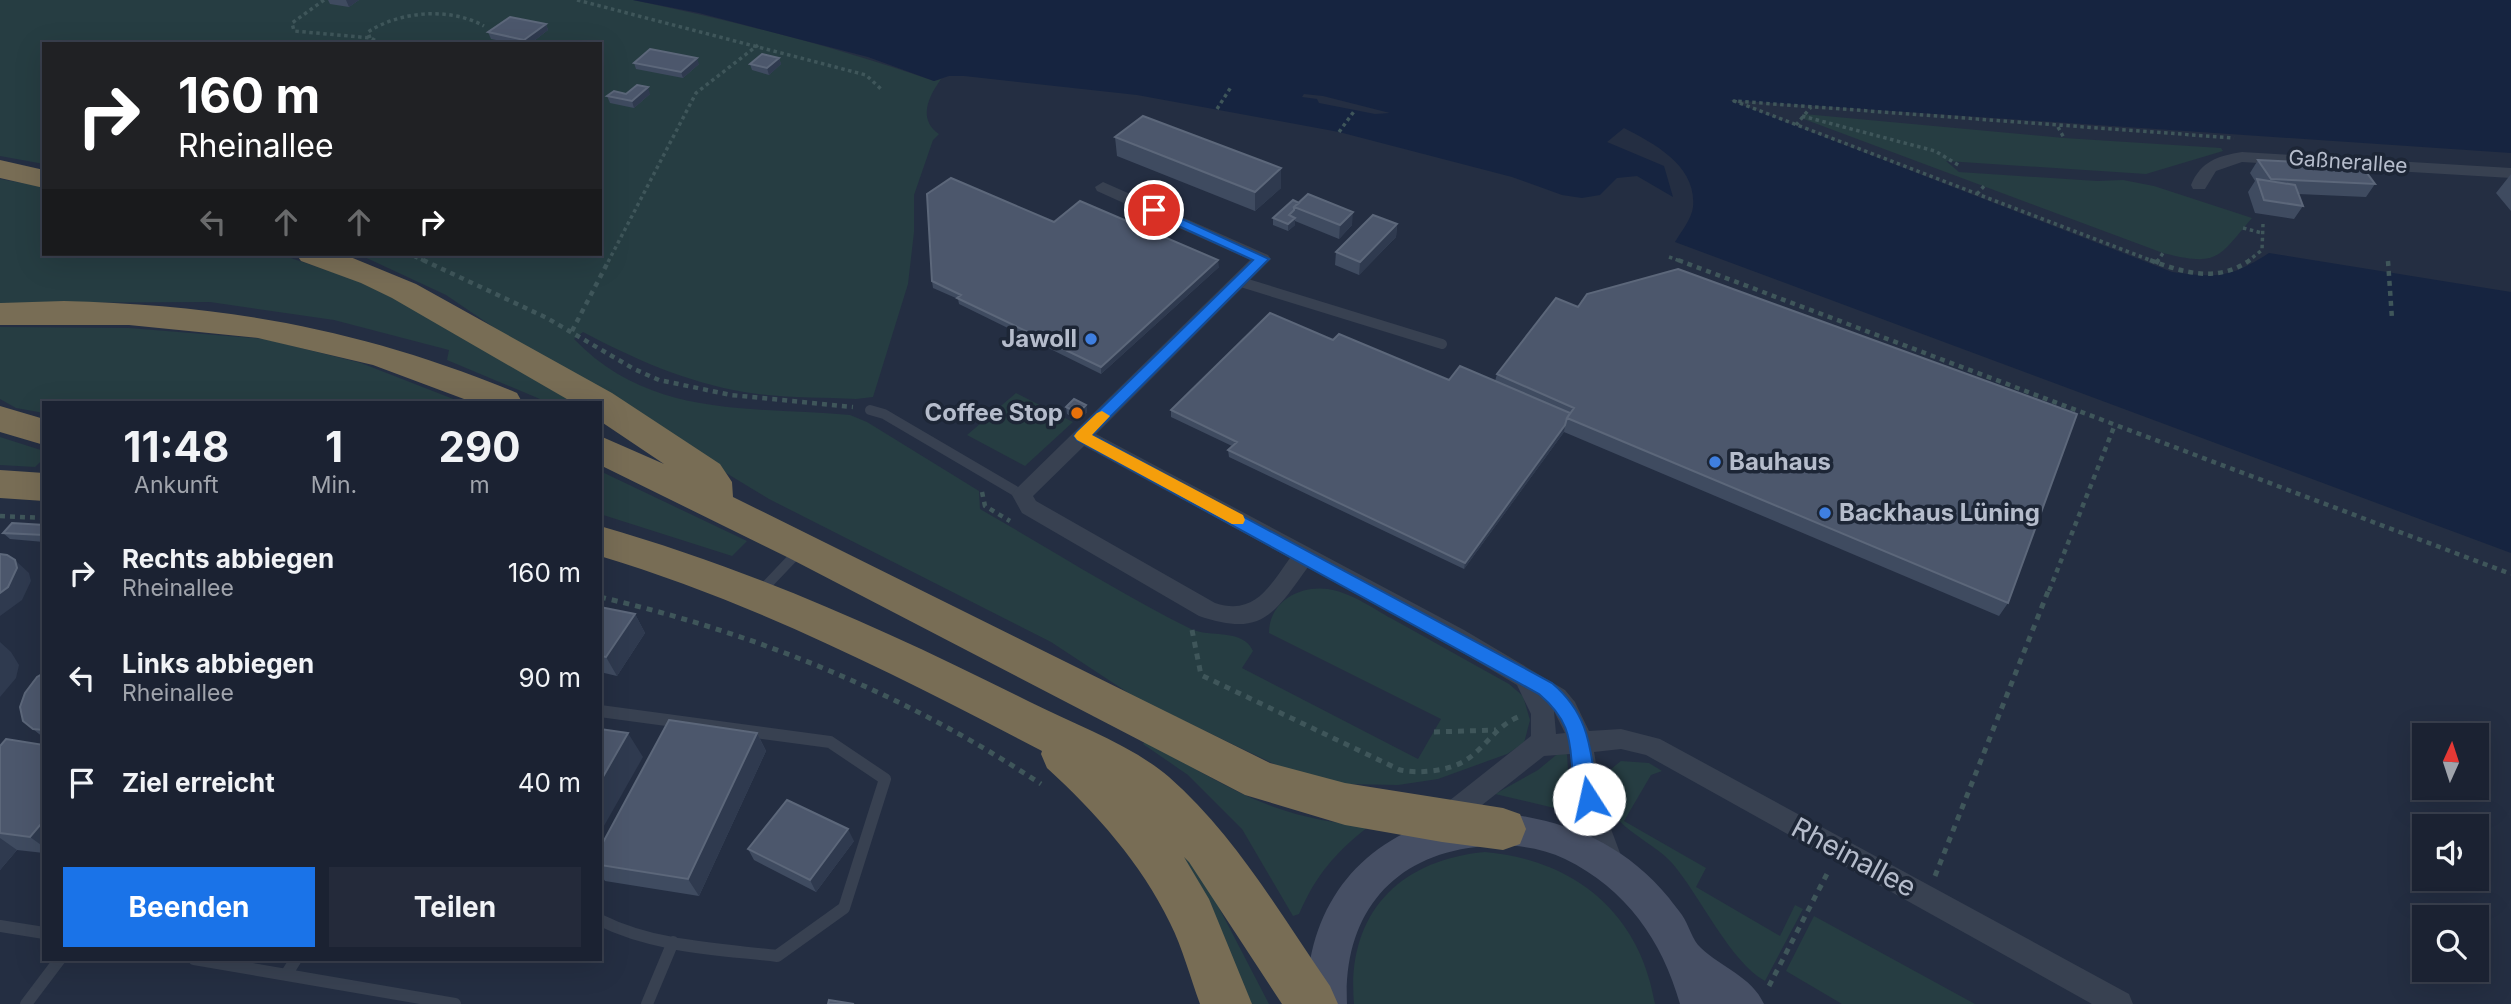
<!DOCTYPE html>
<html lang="de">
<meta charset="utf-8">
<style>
:root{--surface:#1b2232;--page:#242a3a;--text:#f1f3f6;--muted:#a0a4ac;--line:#393f4d;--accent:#1a73e8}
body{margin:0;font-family:Inter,sans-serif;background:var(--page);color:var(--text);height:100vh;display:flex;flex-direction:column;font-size:26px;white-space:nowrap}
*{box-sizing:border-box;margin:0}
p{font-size:23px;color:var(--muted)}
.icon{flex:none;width:38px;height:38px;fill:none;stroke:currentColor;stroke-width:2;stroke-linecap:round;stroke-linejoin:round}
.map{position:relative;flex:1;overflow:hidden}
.drawer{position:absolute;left:42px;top:401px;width:560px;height:560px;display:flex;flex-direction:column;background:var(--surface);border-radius:0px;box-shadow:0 7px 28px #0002,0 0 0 2px var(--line)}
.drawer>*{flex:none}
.hud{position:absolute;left:42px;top:42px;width:560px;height:214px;border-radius:0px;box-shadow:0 7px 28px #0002,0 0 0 2px var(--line);background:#202124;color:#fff;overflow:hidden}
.needle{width:46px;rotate:3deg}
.controls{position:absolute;left:2412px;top:723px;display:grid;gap:14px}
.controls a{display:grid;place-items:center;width:77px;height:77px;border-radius:0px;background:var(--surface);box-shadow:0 7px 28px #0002,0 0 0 2px var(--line);font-size:35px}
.pin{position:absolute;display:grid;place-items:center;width:60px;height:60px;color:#fff;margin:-30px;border:4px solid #fff;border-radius:50%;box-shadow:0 2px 7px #0007}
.me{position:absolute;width:77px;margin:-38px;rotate:350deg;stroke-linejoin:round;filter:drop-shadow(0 0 5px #0008)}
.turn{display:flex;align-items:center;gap:24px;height:147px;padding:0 21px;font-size:32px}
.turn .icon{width:91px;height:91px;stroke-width:2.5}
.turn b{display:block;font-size:49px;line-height:60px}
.lanes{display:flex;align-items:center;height:66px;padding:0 21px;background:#0003;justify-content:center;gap:35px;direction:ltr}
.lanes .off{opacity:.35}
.eta{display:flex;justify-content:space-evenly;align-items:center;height:119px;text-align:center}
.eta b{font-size:42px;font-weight:700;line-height:49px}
.button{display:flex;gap:14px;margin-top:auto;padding:14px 21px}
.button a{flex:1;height:80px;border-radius:0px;background:var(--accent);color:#fff;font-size:28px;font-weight:700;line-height:80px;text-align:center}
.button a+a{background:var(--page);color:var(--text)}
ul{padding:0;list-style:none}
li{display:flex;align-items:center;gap:21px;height:105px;padding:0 21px}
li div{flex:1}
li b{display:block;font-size:26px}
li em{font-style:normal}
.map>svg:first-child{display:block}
.green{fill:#263d42}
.water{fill:#162440}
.pier{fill:#242e42}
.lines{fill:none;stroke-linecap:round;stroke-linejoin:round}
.path-far2{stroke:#3f565a;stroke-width:3.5;stroke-dasharray:3.5 3.5;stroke-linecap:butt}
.path-far1{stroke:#3f565a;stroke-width:4.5;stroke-dasharray:5 5;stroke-linecap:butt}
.path{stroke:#3f565a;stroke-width:5;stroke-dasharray:6 6;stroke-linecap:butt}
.lane-far1{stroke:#384151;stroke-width:10}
.lane{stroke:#384151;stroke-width:12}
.street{fill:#384151;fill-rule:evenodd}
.secondary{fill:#464f64;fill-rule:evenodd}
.highway{fill:#786d55;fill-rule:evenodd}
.wall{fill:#3f4b60}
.shaded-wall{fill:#2f3a4f}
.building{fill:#4c576c;stroke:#5c677a;stroke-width:2}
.route{fill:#1a73e8;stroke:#114b97;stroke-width:2}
.slow{fill:#f59e0b}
.shop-dot{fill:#3f7fe0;stroke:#1d2636;stroke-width:2.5}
.food-dot{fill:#e8710a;stroke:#1d2636;stroke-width:2.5}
.labels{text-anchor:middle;stroke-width:7;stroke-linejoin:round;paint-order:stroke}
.far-street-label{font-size:21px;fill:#b5bccb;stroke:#1d2636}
.poi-label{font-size:24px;font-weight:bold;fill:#b5bccb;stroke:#1d2636;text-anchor:end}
.near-street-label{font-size:28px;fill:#b5bccb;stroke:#1d2636}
</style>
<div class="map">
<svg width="2511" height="1004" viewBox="0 0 2511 1004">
<rect width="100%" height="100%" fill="#242e42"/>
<path class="green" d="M0,0H633C735,21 836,47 934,81L941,79C929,96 917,119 939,134L933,140L914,195V232L908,284L873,397L856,399C819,397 780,398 744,392C686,382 634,359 583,332L574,339C651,419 750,406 850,415L867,422L979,491L980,509C1050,549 1119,593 1191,629C1210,638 1243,628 1253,651L1242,668L1418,759L1441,719L1269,633C1269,602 1299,585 1328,589C1353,593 1375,610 1396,621C1434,642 1471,663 1509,684L1523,696L1530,720L1524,743L1507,754L1438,779L1398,785L1344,784L1299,776L1136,698L1051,642L769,499L494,332L496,329L446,295L358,254H600V44H44V164L0,156Z
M1804,114L2064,138L2221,148L2223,151L2146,174L1946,161L1959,172L2097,181L2123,180L2154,186L2252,218C2218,258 2218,267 2163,253L1801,118Z
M0,179L44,187V254H279L356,280L442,322L581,402H547L447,360L449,350L334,320L210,302L0,303Z
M0,327L129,328L265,339L361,363L461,402H44V413L16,408L0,399Z
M1016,393L1073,422L1025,466L967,435Z
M0,437L44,451V458L35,467L0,465Z
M600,471L747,541L732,556L600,514Z
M1145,741C1187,763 1229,791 1274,807C1304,818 1336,823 1368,827C1335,853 1316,875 1299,914L1293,916L1242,829L1188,775L1143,744Z
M1561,751H1565L1567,755L1571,812L1495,794L1538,770Z
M1621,761L1649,763L1662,771L1651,775L1624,821L1706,868L1696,887L1780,936L1795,905L1803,909L1765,981C1731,963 1699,894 1672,863C1651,840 1614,829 1604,796C1599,780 1609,770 1621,761Z
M1128,800L1201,873L1269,1004H1240Z
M1485,852C1575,860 1640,913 1655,1004H1354C1346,915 1398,860 1485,852Z
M1814,916L1975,1004H1842L1786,971Z"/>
<path class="water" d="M633,0H2511V153L1729,100L2172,272C2218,278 2230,278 2269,253L2511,292V553L1675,242C1681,232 1692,218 1693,207C1697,166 1655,144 1624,128L1607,142L1664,166L1673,197L1637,176L1617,178L1600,195L1582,198L1562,195L1512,177L1339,132L1137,95L964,76H949L934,81L868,57L699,13Z"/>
<path class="pier" d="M1304,94L1323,96L1390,113L1375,114L1319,103L1317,99L1302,97Z"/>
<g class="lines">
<path class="path-far2" d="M324,0L292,23L294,31L371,38L382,44
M577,0L866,75L882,90
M370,38L368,32C400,11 450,7 484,26
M1217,109L1231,87
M1802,116L1935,151L1960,166
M1796,125L1811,107
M2058,127L2064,138
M1339,132L1355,110
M1977,194L1985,185
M2243,228L2262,233
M408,254L427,262
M1669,257L1683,262
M608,262L696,93L758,45
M2155,262L1734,101L2234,138
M2157,262L2163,253
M2247,262L2262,250L2263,224"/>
<path class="path-far1" d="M423,260L547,318L634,369L659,380L731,395L853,407
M1678,260L2511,574
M2150,260C2184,273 2218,283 2250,260
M2388,261L2392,319
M2156,264L2158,260
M572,331L609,260
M982,492L985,506L1010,521
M0,516L44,518
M2049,591L2114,427"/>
<path class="path" d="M600,597C759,634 905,694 1041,784
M1192,630L1201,675L1400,770C1418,774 1450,771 1466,760C1486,747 1495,727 1518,717
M1434,732L1496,730
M1935,876L2049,589
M1769,986L1829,870"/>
<path class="lane-far1" d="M1241,282L1442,344
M870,410L884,414L1022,495
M761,591L801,549"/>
<path class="lane" d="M759,593L762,589
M600,711L830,742L885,779L844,908L777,956C718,949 654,947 600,920
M0,926L44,933
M194,959L455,1004
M286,975L296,959
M26,1004L60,959
M647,1004L673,942"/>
<path class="street" d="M2242,152L2511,168V178L2242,162L2216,171L2205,189H2193L2191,185C2201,161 2218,156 2242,152Z
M1103,182L1268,255L1271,259L1096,434L1464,630L1565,690L1575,702L1589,731L1621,729L1660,739L2129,994L2133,1004H2092L1646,755L1621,749L1594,752L1605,813L1626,869L1622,878L1613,881L1604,878L1581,820L1570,754L1544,756L1453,828L1444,831L1435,828L1431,820L1435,812L1531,736V714L1517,685L1448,644L1308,567C1273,616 1261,637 1199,616L1022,513L1012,495L1015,490L1250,260L1097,191L1095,187ZM1084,446L1290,558C1269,587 1255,616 1215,603L1036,501L1033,496ZM1554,711L1565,733L1556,734Z"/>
<path class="secondary" d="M1495,812C1565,820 1623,842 1669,898C1673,904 1678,909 1682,915C1689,925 1692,940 1701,948C1721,967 1752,977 1764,1004H1680C1662,940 1626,889 1565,859C1538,846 1505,843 1476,847C1389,857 1343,918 1347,1004H1307C1305,914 1354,843 1442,819C1459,815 1478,814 1495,812Z"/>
<path class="highway" d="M0,160L44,170V188L0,178Z
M296,254H343L416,284L612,393L720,464L732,482L733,497L1270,763L1345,783L1503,808L1520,814L1526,829L1520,844L1503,850L1442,842L1345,825L1245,795L789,558L600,465V436L664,464L600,421V402H572L392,298L361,283L301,261Z
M64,301C228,305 365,330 517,393L522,402H472L373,365L258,338L129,325H0V303Z
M0,406L44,419V445L0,432Z
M0,470L44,473V501L0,498Z
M600,526C753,570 888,631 1030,702C1076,725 1130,744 1169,777C1235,835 1281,915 1330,986L1338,1004H1282L1189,862L1184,857L1209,899L1252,1004H1200C1190,977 1183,949 1170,923C1141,863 1096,813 1047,768L1041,754L1042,751C898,676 756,603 600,556Z"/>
</g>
<path class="wall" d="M328,0H359L349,7L330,4Z
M546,24L548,30L530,44H516L491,39L488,32Z
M779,58L781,64L769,75L752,70L750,64Z
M634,63L699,64L683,78L636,69Z
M626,94H650L634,108L610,103L607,96Z
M1115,137L1281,168V188L1255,211L1117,156Z
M2258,160L2375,184L2366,197L2298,194L2303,206L2294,219L2255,213L2248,192L2255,181L2250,173Z
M2511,174V211L2496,193Z
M1293,200L1352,225L1339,239L1295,221V225L1288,231L1273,225V218Z
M1054,222L1219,267L1101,374L959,304L958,299L933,288L932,281Z
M1397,224L1396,237L1359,275L1335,265L1336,252Z
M1556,298L2008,603L1999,616L1564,432L1464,569L1229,457L1228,450L1232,446L1171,417V410L1333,340L1449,380L1495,381L1497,374Z
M1086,405L1087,412L1079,420L1067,414L1066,407Z
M44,525V542L10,539L3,533Z
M600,607L635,614L645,633L617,676L600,672Z
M44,673V738L23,721Z
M757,733L766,751L699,896L605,881L600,874V848Z
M44,745V853L17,850L0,870V746Z
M854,841L816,892L754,860L748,849Z"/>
<path class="shaded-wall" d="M346,0H359L349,7Z
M546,24L548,30L530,44H526L524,40Z
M697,58L699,64L683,78L681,72Z
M779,58L781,64L769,75L767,68Z
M648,87L650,94L634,108L632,101Z
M1281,168V188L1255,211V192Z
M1353,212L1352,225L1339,239L1340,225Z
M1295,218V225L1288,231V224Z
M1397,224L1396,237L1359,275L1360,262Z
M1218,260L1219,267L1101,374V367Z
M1086,405L1087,412L1079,420L1078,413Z
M1565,425L1564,432L1464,569L1465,563Z
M15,560L29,573L31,581L22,600L0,616V593Z
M635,614L645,633L617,676L606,657Z
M0,642L11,652L19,665L16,678L0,697Z
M628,733L643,757L600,833V782Z
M757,733L766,751L699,896L688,879Z
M40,825L44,828V847L30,837Z
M848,829L854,841L816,892L810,880Z
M0,838L17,850L0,870Z"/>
<path class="building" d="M510,17L546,24L524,40L488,32Z
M650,49L697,58L681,72L634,63Z
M762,54L779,58L767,68L750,64Z
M637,85L648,87L632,101L607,96L614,91L626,94Z
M1143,116L1281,168L1255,192L1115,137Z
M2258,160L2361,165L2375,184L2271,179Z
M951,178L1054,222L1080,201L1218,260L1101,367L957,298L961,295L932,281L927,194Z
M2257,179L2295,185L2303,206L2264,200Z
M1308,194L1353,212L1340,225L1294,207Z
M1293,200L1299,203L1294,207V210L1289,215L1295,218L1288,224L1273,218Z
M1373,215L1397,224L1360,262L1336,252Z
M1678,269L2077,414L2008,603L1567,418L1574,408L1497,374L1556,298L1578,307L1587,294Z
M1270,313L1333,340L1339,334L1449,380L1460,366L1570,413L1567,418L1565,425L1465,563L1228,450L1237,442L1171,410Z
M1074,399L1086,405L1078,413L1066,407Z
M12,523L44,525V535L3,533Z
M0,554L7,555L15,560L17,568L8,587L0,593Z
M600,607L635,614L606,657L600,656Z
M44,673V730L33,729L23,721L20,707L25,693L37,677Z
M669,720L757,733L688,879L600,865V848Z
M600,729L628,733L600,782Z
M6,739L44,745V758L42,761H44V826L40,825L30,837L0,833V746Z
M787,800L848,829L810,880L748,849Z
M829,1000L854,1004H828Z"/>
<path class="route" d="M1154,206L1269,259L1092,435L1552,683C1592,717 1590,751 1598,799L1596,805L1589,808L1582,805C1561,760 1586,734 1539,694L1077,440L1074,436L1077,432L1253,260L1150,213V207Z"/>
<path class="slow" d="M1102,411L1110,416L1092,435L1243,515L1245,520L1243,524H1232L1077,440L1074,436L1077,432L1097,413Z"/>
<g class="shop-dot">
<circle cx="1091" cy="339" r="7"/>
<circle cx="1715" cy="462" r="7"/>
<circle cx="1825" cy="513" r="7"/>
</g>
<circle class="food-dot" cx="1077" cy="413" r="7"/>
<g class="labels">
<g class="far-street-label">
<text transform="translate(2348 162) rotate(4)" y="7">Gaßnerallee</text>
</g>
<g class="poi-label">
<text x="1077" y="347">Jawoll</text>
<text x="1063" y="421">Coffee Stop</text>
<text x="1729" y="470" text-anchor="start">Bauhaus</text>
<text x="1839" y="521" text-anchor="start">Backhaus Lüning</text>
</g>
<g class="near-street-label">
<text transform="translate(1854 857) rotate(28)" y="10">Rheinallee</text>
</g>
</g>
</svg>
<div class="controls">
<a><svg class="needle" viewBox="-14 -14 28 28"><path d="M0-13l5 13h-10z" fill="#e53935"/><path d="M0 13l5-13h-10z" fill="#a0a4ac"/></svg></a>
<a><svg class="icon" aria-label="sound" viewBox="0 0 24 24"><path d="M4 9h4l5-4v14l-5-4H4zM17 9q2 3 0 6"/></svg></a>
<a><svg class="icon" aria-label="search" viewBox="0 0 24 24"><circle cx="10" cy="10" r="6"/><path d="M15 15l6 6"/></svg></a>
</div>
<div class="pin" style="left:1154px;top:210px;background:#d93025"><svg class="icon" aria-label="arrive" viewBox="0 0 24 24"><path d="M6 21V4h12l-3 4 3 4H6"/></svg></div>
<svg class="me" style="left:1589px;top:799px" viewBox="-20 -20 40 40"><circle r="19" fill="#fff"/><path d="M0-13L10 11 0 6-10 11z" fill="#1a73e8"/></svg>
<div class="hud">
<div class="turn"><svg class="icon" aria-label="right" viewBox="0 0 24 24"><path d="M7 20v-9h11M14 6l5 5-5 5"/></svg><div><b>160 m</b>Rheinallee</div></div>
<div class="lanes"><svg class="icon off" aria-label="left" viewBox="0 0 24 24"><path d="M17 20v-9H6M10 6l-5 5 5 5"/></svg><svg class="icon off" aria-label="ahead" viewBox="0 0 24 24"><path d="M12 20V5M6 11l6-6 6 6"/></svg><svg class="icon off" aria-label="ahead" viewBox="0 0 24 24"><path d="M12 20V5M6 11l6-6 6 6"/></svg><svg class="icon" aria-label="right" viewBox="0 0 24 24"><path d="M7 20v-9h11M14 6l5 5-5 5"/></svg></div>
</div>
<section class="drawer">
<div class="eta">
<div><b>11:48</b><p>Ankunft</p></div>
<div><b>1</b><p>Min.</p></div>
<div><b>290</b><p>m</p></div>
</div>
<ul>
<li><svg class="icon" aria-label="right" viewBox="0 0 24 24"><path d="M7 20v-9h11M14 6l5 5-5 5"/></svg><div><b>Rechts abbiegen</b><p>Rheinallee</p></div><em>160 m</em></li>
<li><svg class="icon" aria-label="left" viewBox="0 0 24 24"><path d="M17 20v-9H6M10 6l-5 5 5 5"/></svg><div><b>Links abbiegen</b><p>Rheinallee</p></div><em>90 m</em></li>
<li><svg class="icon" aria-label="arrive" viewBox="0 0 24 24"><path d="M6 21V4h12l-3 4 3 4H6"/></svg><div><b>Ziel erreicht</b></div><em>40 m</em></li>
</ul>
<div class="button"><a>Beenden</a><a>Teilen</a></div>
</section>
</div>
